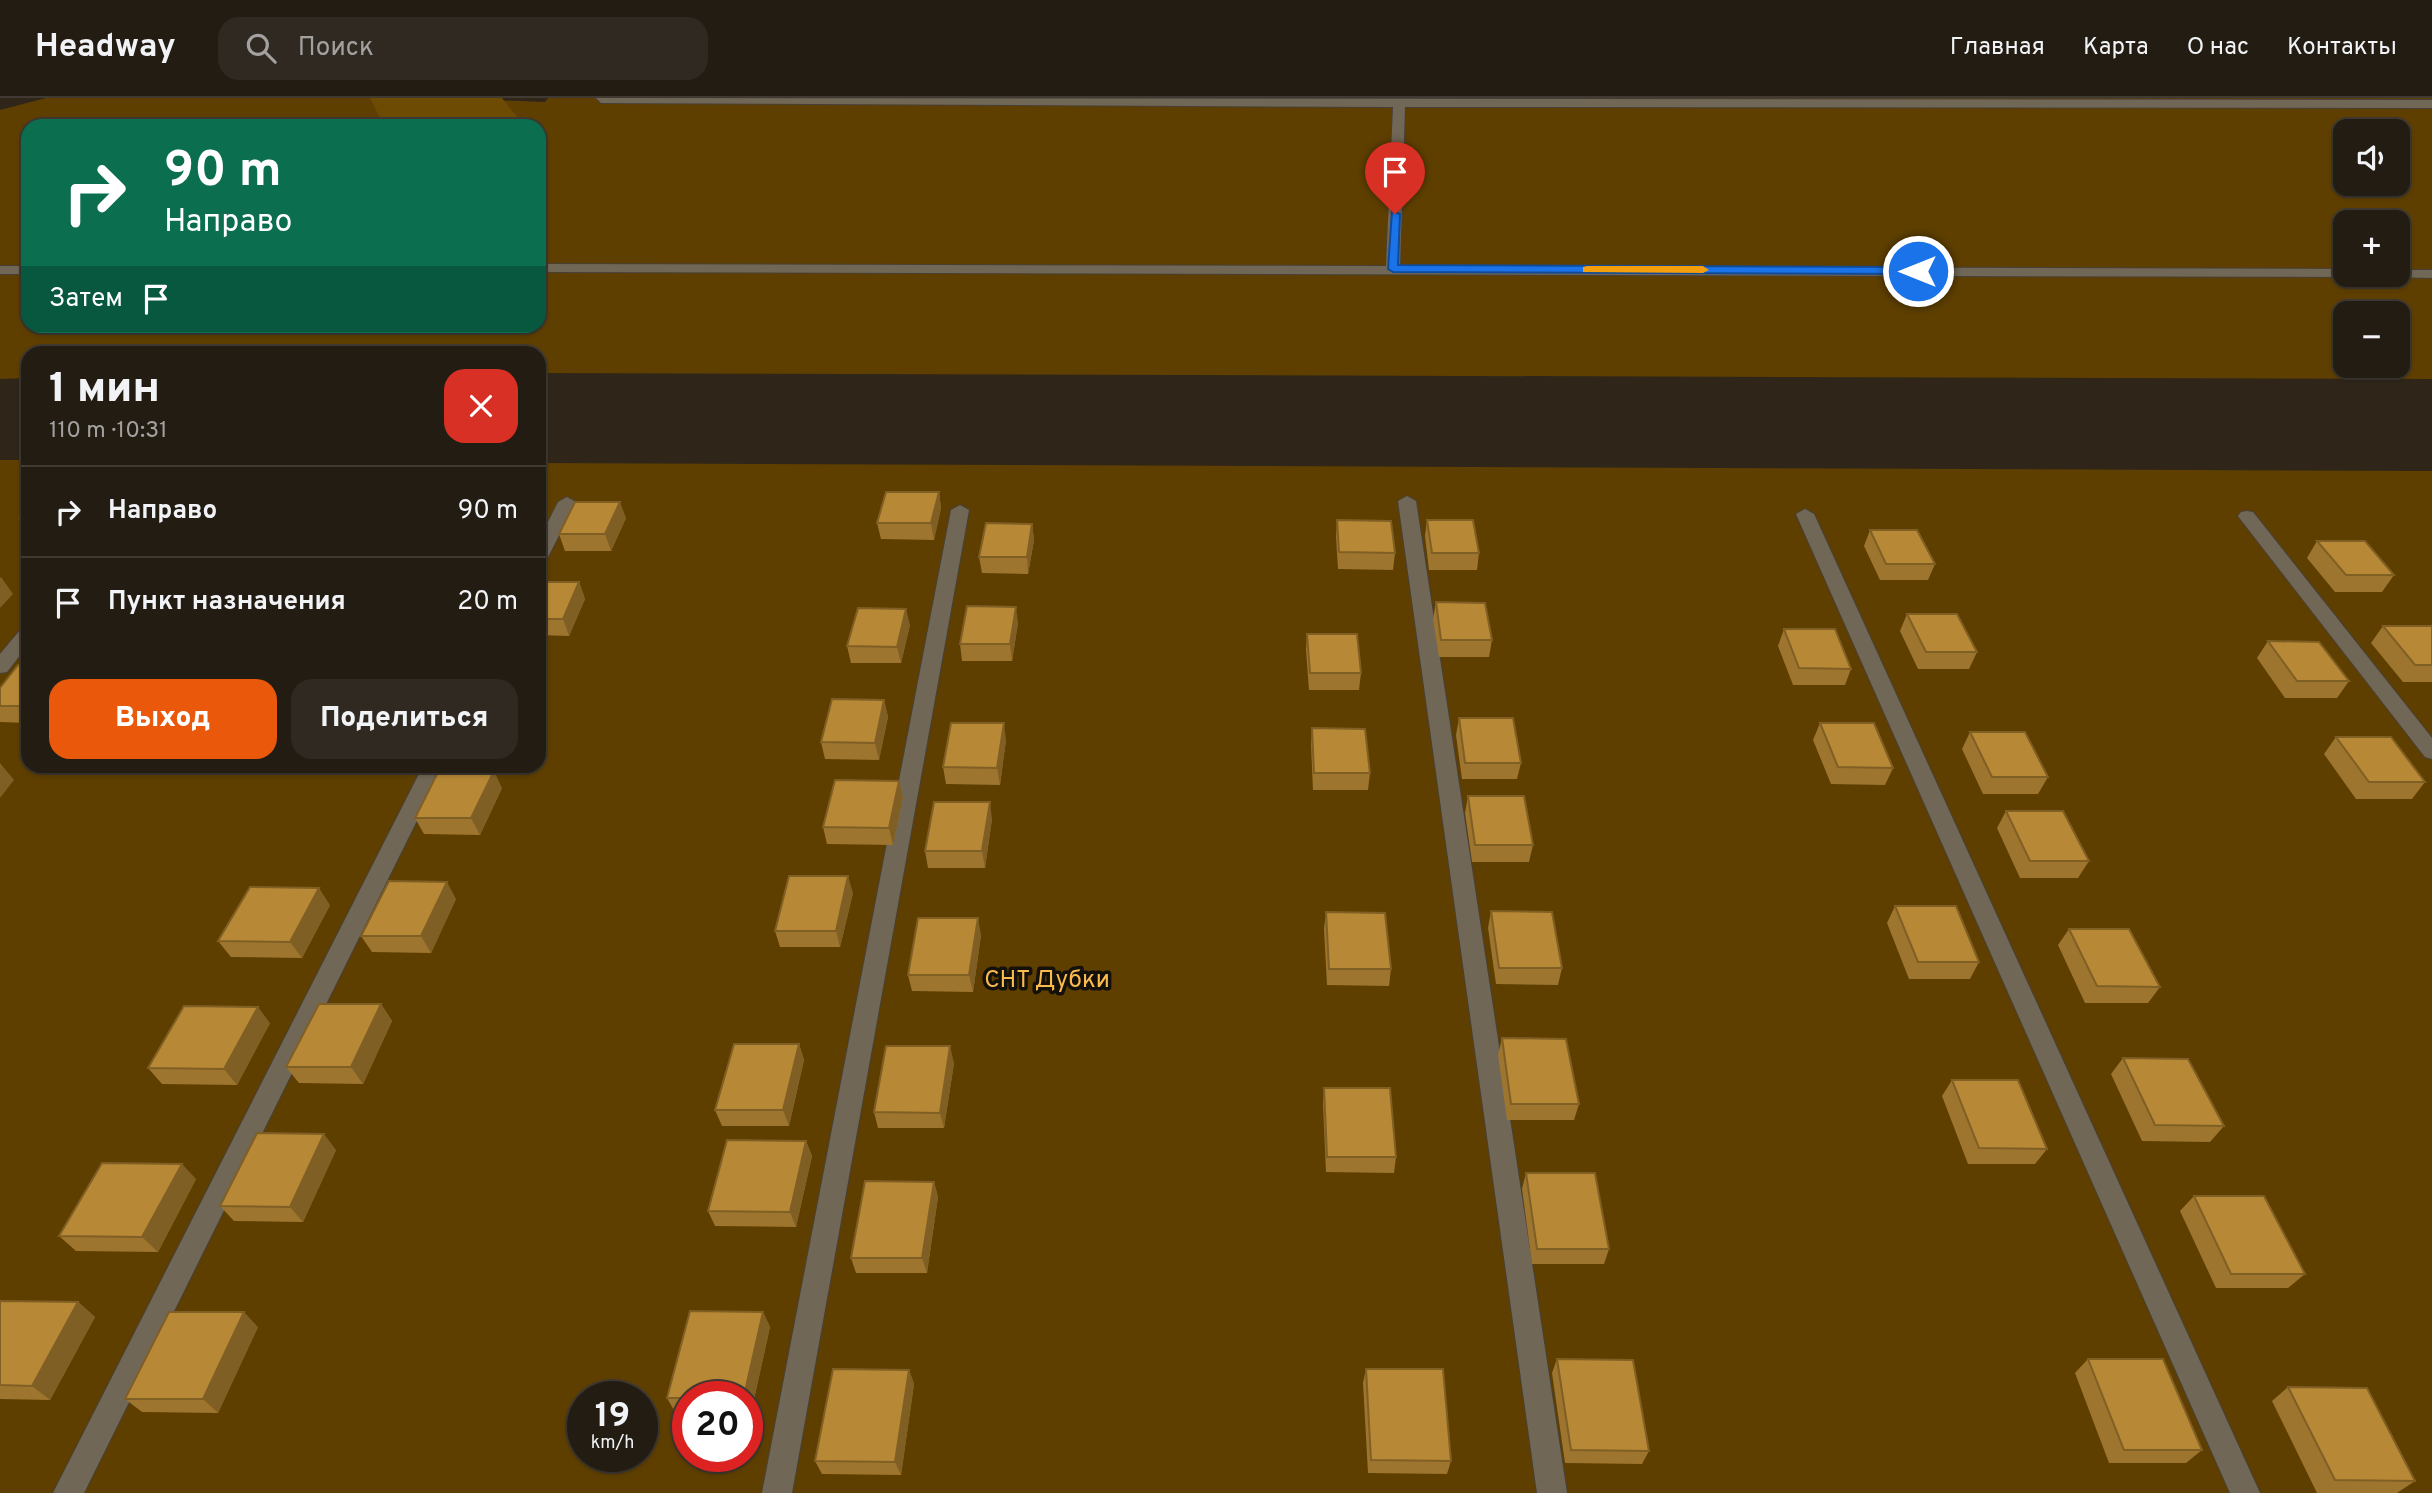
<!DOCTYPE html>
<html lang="ru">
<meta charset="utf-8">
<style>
:root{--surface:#231c13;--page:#2f2921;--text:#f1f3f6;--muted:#a3a1a0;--line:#403a33;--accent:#ea580c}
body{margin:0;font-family:Overpass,sans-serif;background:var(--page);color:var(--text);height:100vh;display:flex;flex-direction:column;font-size:26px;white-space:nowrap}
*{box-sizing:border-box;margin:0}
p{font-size:23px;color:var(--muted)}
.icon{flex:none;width:38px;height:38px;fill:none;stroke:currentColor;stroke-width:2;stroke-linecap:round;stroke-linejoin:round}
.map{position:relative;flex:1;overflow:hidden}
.sheet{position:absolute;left:21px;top:248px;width:525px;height:427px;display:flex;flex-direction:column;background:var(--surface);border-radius:21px;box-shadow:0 2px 5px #0004,0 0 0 2px var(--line)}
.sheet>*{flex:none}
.guide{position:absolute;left:21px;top:21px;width:525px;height:214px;border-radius:21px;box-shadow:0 2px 5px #0004,0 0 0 2px var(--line);background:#0b6e4f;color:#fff;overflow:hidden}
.fabs{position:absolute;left:2333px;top:21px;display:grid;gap:14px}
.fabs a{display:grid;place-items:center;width:77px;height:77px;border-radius:14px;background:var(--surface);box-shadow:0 2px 5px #0004,0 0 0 2px var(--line);font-size:35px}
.speed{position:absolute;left:567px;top:1283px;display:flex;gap:14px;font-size:35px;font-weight:700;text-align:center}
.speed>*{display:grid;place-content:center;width:91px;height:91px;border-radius:50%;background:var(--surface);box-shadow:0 2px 5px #0004,0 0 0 2px var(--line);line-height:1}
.speed small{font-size:18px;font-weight:400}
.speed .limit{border:10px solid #d22;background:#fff;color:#111}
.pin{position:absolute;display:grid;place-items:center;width:60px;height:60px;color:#fff;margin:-72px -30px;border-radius:50% 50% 50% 0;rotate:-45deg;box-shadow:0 0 7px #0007}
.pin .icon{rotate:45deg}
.me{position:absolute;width:77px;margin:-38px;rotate:270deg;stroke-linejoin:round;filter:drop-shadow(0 0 5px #0008)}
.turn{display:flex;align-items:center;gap:24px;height:147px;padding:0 28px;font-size:32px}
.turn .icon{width:91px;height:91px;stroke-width:2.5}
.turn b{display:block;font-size:49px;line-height:60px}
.then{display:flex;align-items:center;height:66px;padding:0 28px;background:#0003;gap:14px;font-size:26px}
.round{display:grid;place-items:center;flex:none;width:74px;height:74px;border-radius:21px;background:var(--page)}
.head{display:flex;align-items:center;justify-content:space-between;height:119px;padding:0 28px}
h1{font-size:42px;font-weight:800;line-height:52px}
.cta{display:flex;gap:14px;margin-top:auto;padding:14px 28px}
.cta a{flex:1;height:80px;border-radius:21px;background:var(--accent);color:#fff;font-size:28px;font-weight:800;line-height:80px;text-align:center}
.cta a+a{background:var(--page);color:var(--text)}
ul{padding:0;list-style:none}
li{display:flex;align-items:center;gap:21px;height:91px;padding:0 28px;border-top:2px solid var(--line)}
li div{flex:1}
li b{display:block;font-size:26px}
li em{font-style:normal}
header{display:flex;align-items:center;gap:42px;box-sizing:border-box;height:98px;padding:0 35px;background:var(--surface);border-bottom:2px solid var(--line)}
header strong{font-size:33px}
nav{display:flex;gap:38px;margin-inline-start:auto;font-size:24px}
.search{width:490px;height:63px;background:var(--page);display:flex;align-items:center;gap:18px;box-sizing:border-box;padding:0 24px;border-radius:21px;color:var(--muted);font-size:26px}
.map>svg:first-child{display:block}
.green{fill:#5e3f00;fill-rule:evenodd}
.forest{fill:#6e4b02}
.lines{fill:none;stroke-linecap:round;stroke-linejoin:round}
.minor-casing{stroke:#484036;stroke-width:2}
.minor{fill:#716757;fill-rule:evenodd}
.wall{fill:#9d752e}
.shaded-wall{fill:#805f25}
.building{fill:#b78835;stroke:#805f25;stroke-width:2}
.route{fill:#1a73e8;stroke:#114b97;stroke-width:2}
.slow{fill:#f59e0b}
.labels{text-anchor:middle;stroke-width:7;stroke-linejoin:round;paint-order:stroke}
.park-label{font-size:24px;fill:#fbbb4c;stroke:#14100a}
</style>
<header>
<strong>Headway</strong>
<div class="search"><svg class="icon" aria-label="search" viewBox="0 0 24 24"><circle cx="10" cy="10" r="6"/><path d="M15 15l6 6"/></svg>Поиск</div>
<nav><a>Главная</a><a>Карта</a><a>О нас</a><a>Контакты</a></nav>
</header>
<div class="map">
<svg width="2432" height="1395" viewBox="0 0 2432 1395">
<rect width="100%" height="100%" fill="#2f2619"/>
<path class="green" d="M46,0H438L545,4L548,0H2432V281L539,275V256H28V280L0,281V12ZM28,28H539V228H28ZM2345,33H2398V86H2345ZM2345,124H2398V177H2345ZM2345,215H2398V268H2345Z
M0,362H28V668H539V365L2432,373V1395H0ZM583,1298H642V1358H583ZM688,1298H747V1358H688Z"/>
<path class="forest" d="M370,0H502L519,21L518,28H378L380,20Z"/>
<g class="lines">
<defs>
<path id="minor" d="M596,0L2432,2V10L1405,9L1400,168L2345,171V177H2351L2345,179L539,174V166L1386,168L1393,9L601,5Z
M0,168H28V176H0Z
M2398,172H2432V180L2393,179L2391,177H2398Z
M1407,398L1416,403L1567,1395H1537L1398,403Z
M567,399L576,404L548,459L539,464V442L558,404Z
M960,407L969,412L792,1395H762L951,412Z
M1805,411L1814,416L2260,1395H2230L1796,416Z
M2247,413L2253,414L2432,640V661L2425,659L2241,422L2238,418L2241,414Z
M28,529V547L7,574L0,575V556L21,531Z
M423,668H444L84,1395H53Z"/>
</defs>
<use href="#minor" class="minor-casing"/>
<use href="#minor" class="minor"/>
</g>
<path class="wall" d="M939,394L941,410L934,442L881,441L877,425Z
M28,411V431L20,420Z
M626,420L611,453H565L559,436Z
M1337,422L1395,455L1393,472L1338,471L1336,439Z
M1427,422L1479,455L1477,472H1429L1425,438Z
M1032,426L1034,442L1028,476L982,475L979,459Z
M1870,432L1935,466L1928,482H1880L1864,448Z
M2317,443L2394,477L2382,494H2335L2307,460Z
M539,484H579L585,501L569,538L539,537Z
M1436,504L1492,542L1489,559H1439L1433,521Z
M1907,516L1977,554L1969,571H1918L1900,533Z
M1018,525L1012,563H962L960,546Z
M910,527L901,565H851L847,548Z
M2383,528H2432V584H2403L2371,545Z
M1784,531L1851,571L1845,587H1793L1778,548Z
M1307,536L1361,575L1359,592H1309L1306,552Z
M2268,543L2349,583L2337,600H2285L2257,560Z
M28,567V625L0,624V590Z
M884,602L888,619L879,662L825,661L821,644Z
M1459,620L1521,665L1517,681H1462L1456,637Z
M1820,625L1893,670L1885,687L1831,686L1813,642Z
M1312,630L1370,675L1368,692H1313L1311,647Z
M1970,634L2048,679L2038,696H1983L1962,651Z
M2336,639L2425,684L2412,701H2356L2324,656Z
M1006,642L1000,687L946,686L943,669Z
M502,690L480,737L424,736L415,720Z
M1468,698L1533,747L1529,764H1472L1465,715Z
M903,699L893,747L827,746L823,729Z
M2006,713L2089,763L2078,780H2020L1997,730Z
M992,721L985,770H928L925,753Z
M853,795L840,849H780L775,833Z
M456,801L431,855L372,854L361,838Z
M330,807L302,860L231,859L218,843Z
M1895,808L1979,864L1970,881H1909L1887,825Z
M1491,813L1562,870L1558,887L1496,886L1488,830Z
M1326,814L1391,871L1389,888L1327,887L1324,831Z
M2069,831L2160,889L2148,905H2085L2058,847Z
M981,837L973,894L912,893L908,877Z
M381,906L392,923L363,986L299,985L286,969Z
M270,925L237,987L162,986L148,970Z
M1502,940L1579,1006L1574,1022H1507L1498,957Z
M799,946L804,962L789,1028H722L715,1012Z
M2123,960L2224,1028L2210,1044L2142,1043L2111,976Z
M954,965L944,1030H878L874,1014Z
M1952,982L2047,1051L2035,1066H1968L1942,998Z
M1324,990L1396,1059L1394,1075L1326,1074L1323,1006Z
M806,1043L812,1058L796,1129L715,1128L708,1113Z
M336,1052L303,1124L234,1123L220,1108Z
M1526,1075L1609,1151L1604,1166H1532L1522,1091Z
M196,1081L158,1154L76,1153L59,1138Z
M934,1084L938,1099L927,1175H856L851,1160Z
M2194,1098L2305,1176L2288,1190H2216L2180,1113Z
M0,1203L78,1204L95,1219L50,1302L0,1301Z
M763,1214L770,1229L751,1315H747V1298H688V1314H675L667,1300Z
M258,1229L218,1315L142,1314L125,1301Z
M1557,1261L1649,1353L1642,1366L1565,1365L1552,1275Z
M2088,1261L2202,1352L2186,1365H2109L2075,1275Z
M1366,1271L1451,1363L1447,1376L1368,1375L1363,1285Z
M909,1272L914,1286L901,1377L822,1376L815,1363Z
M2288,1289L2415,1383L2397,1395H2317L2272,1303Z"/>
<path class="shaded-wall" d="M939,394L941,410L934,442L931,425Z
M620,404L626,420L611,453L605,436Z
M1032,426L1034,442L1028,476L1027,459Z
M1,479L13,496L0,510V480Z
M579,484L585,501L569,538L563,521Z
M1016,509L1018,525L1012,563L1010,546Z
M906,511L910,527L901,565L897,549Z
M884,602L888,619L879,662L875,645Z
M1004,625L1006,642L1000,687L997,670Z
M0,665L14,682L0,700Z
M494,673L502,690L480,737L471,720Z
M899,683L903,699L893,747L889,730Z
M990,704L992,721L985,770L982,753Z
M848,778L853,795L840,849L836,833Z
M447,784L456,801L431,855L421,838Z
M319,790L330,807L302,860L290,844Z
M978,820L981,837L973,894L969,877Z
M381,906L392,923L363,986L351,969Z
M258,909L270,925L237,987L224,971Z
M799,946L804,962L789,1028L783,1012Z
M950,948L954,965L944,1030L940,1015Z
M324,1036L336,1052L303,1124L290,1109Z
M806,1043L812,1058L796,1129L790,1114Z
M182,1066L196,1081L158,1154L142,1139Z
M934,1084L938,1099L927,1175L922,1160Z
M78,1204L95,1219L50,1302L32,1288Z
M244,1214L258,1229L218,1315L203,1301Z
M763,1214L770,1229L751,1315L747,1309V1298H744Z
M909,1272L914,1286L901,1377L895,1364Z"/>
<path class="building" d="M886,394H939L931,425H877Z
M575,404H620L605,436H559Z
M28,411V420H20Z
M1337,422L1391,423L1395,455L1339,454Z
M1427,422H1473L1479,455H1432Z
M986,425L1032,426L1027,459H979Z
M1870,432H1917L1935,466H1886Z
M2317,443H2365L2394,477H2346Z
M539,484H579L563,521H539Z
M1436,504L1485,505L1492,542H1441Z
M967,508L1016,509L1010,546H960Z
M858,510L906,511L897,549L847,548Z
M1907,516H1957L1977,554H1926Z
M2383,528H2432V567H2415Z
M1784,531H1835L1851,571L1799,570Z
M1307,536H1357L1361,575H1310Z
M2268,543L2319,544L2349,583H2297Z
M18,567H28V608H0V590Z
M832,601L884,602L875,645L821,644Z
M1459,620H1513L1521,665H1465Z
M951,625H1004L997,670L943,669Z
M1820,625H1874L1893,670L1838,669Z
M1312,630L1365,631L1370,675H1314Z
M1970,634H2025L2048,679H1992Z
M2336,639H2391L2425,684H2369Z
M439,672L494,673L471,720H415Z
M835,682L899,683L889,730L823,729Z
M1468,698H1524L1533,747H1475Z
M934,704H990L982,753H925Z
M2006,713H2063L2089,763H2030Z
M789,778H848L836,833H775Z
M389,783L447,784L421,838H361Z
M250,789L319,790L290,844L218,843Z
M1895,808H1956L1979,864H1918Z
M1491,813L1552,814L1562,870H1499Z
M1326,814L1385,815L1391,871H1329Z
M918,820H978L969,877H908Z
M2069,831H2129L2160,889L2097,888Z
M319,906H381L351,969H286Z
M184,908L258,909L224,971L148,970Z
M1502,940L1566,941L1579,1006H1511Z
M734,946H799L783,1012H715Z
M886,948H950L940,1015L874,1014Z
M2123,960L2188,961L2224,1028L2155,1027Z
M1952,982H2018L2047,1051L1979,1050Z
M1324,990H1390L1396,1059H1327Z
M257,1035L324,1036L290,1109L220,1108Z
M727,1042L806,1043L790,1114L708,1113Z
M102,1065L182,1066L142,1139L59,1138Z
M1526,1075H1595L1609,1151H1537Z
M865,1083L934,1084L922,1160H851Z
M2194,1098H2264L2305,1176H2231Z
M0,1203L78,1204L32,1288L0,1287Z
M690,1213L763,1214L744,1298H688V1300H667Z
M169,1214H244L203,1301H125Z
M1557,1261L1633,1262L1649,1353L1571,1352Z
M2088,1261H2163L2202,1352H2124Z
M833,1271L909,1272L895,1364L815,1363Z
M1366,1271H1443L1451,1363L1371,1362Z
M2288,1289L2367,1290L2415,1383L2335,1382Z"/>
<path class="route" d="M1392,113L1400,116L1398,167L1918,169L1924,173L1918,176L1393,174L1388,171Z"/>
<path class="slow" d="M1587,168H1703L1709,172L1703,175L1583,174V169Z"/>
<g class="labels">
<g class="park-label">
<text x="1047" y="889">СНТ Дубки</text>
</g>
</g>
</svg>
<div class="fabs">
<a><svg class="icon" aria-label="sound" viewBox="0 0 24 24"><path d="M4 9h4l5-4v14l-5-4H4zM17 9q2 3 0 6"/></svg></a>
<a>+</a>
<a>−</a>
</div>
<div class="speed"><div>19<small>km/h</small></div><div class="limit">20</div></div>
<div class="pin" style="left:1395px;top:116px;background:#d93025"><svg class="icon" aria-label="arrive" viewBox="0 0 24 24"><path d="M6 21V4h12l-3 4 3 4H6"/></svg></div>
<svg class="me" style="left:1918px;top:173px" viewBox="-20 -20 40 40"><circle r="17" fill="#1a73e8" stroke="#fff" stroke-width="3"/><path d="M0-11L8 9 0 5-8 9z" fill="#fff"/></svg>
<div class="guide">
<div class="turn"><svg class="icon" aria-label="right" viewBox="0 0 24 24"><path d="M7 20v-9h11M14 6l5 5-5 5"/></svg><div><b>90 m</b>Направо</div></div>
<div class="then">Затем<svg class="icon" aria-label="arrive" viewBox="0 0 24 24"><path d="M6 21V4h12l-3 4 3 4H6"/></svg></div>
</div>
<section class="sheet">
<div class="head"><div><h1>1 мин</h1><p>110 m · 10:31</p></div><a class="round" style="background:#d93025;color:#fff"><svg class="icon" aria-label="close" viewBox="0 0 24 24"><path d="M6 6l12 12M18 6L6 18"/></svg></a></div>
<ul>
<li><svg class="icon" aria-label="right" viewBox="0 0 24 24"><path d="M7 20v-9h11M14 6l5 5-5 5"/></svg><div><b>Направо</b></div><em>90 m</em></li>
<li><svg class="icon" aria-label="arrive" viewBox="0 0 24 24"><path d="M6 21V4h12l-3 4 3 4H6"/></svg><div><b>Пункт назначения</b></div><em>20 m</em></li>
</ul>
<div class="cta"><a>Выход</a><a>Поделиться</a></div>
</section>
</div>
